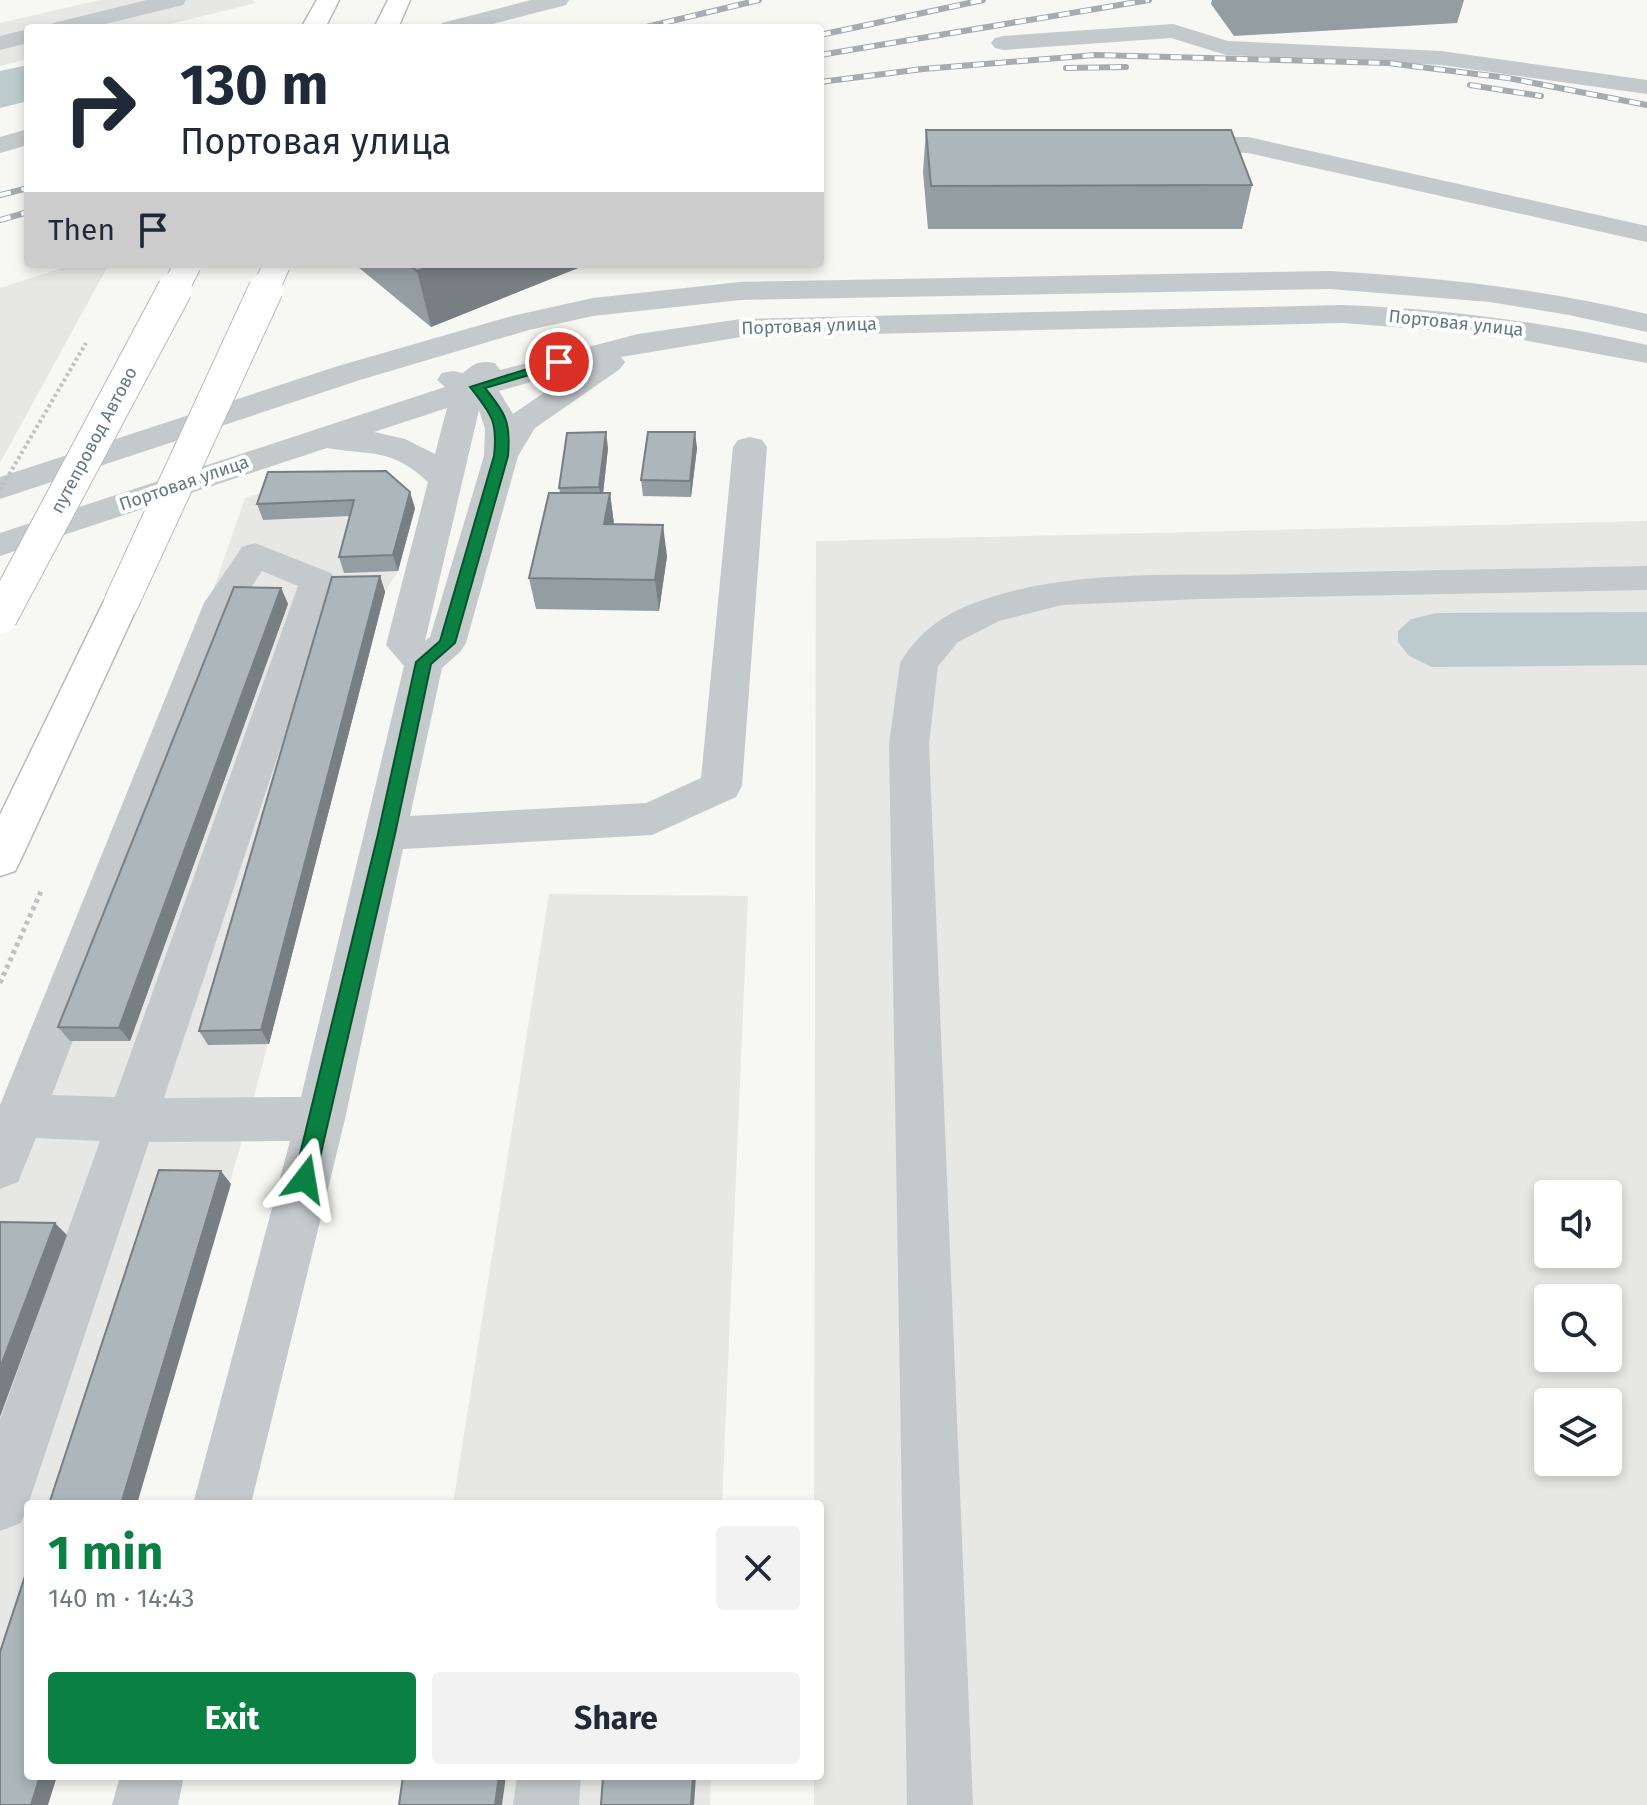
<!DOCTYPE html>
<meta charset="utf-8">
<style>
:root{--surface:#fff;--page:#f2f2f3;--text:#1f2937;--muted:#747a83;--accent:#0b8043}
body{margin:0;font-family:"Fira Sans",sans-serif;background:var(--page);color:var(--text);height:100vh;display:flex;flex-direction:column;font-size:30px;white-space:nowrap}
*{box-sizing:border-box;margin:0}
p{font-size:26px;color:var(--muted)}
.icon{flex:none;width:44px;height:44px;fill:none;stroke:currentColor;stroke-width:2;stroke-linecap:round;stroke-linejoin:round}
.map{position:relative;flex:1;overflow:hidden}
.panel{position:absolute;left:24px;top:1500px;width:800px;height:280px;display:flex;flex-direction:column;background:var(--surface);border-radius:8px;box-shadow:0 4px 12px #0003}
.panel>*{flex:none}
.top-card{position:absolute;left:24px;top:24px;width:800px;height:244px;border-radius:8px;box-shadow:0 4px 12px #0003;background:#fff;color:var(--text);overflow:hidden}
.controls{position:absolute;left:1534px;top:1180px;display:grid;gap:16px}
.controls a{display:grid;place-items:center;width:88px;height:88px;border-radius:8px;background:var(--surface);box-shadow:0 4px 12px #0003;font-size:40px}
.pin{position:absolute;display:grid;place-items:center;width:68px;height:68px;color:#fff;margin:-34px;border:4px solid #fff;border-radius:50%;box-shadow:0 2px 8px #0007}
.me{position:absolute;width:88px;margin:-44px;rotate:14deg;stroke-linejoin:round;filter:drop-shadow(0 0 6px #0008)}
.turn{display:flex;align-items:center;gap:28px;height:168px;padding:0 24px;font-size:36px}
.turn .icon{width:104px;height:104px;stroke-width:2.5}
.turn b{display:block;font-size:56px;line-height:68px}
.then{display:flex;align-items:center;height:76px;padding:0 24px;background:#0003;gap:16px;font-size:30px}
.round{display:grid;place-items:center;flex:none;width:84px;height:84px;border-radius:8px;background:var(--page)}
.head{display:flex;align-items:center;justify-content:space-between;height:136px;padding:0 24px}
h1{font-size:48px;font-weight:700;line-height:60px;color:var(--accent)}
.primary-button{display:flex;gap:16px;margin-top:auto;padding:16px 24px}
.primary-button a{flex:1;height:92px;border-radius:8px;background:var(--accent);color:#fff;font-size:32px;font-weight:700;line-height:92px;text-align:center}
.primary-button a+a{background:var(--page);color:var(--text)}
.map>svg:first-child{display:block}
.built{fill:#e7e8e6;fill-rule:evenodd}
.water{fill:#bdcace}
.pier{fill:#f7f7f3}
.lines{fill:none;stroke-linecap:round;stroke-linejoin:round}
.major-casing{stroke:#b7bcbf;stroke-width:3}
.path{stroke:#bfc2c4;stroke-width:5;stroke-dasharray:4 4;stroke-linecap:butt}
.minor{fill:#c4c9cc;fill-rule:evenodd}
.major{fill:#fff;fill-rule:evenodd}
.rail-casing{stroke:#a4acb1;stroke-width:6}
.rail{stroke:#fff;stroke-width:4;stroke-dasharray:11;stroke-linecap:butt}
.major-bridge-far1-casing{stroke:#b7bcbf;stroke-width:28;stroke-linecap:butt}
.major-bridge-casing{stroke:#b7bcbf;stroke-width:36;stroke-linecap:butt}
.path-bridge{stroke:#bfc2c4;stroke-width:4;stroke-dasharray:3 3;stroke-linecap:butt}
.major-bridge-far1{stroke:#fff;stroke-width:26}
.major-bridge{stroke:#fff;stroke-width:34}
.wall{fill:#949da1}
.shaded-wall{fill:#787f83}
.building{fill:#acb6bb;stroke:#787f83;stroke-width:2}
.route{fill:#0b8043;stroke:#07532c;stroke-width:2}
.labels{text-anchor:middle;stroke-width:8;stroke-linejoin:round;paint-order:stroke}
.far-street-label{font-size:18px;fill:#637987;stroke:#fff}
</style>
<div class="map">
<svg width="1647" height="1805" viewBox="0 0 1647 1805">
<rect width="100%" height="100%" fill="#f7f7f3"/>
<path class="built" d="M100,0H252L256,3L154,28H28V59L0,66V23Z
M74,264H109L0,463V288Z
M391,487L415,508L398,571L385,592L248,1120L137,1504H28V1776H57L48,1805H0V1122L179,689L245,498L274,488Z
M1647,521V1805H814V1776H820V1504H814L816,541ZM1548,1194H1608V1254H1548ZM1548,1298H1608V1358H1548ZM1548,1402H1608V1462H1548Z
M549,894L748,896L722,1504H453Z
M410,1776H711L710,1805H405Z"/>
<path class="water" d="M28,65V101L0,108V71Z
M1647,612V665L1432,667L1409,656L1398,642V631L1411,619L1437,613Z"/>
<path class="pier" d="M284,0H439L436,4L344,28H248L261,6Z"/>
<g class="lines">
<defs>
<path id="major" d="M317,0H339L325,28H301Z
M388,0H410L398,28H374Z
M121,591L134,594L139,603L21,859L15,871L0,876V815L103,603L108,594Z"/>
</defs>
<use href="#major" class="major-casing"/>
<path class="path" d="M0,983L42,889"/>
<path class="minor" d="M147,0H186L183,5L89,28H49L53,23Z
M531,0H569L566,5L477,28H438L442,23Z
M1173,24L1228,41L1441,51L1647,80V94L1441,65L1226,55L1171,38L1003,50L995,48L991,43L995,38L1003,36Z
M28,29V43L0,50V36Z
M28,129V145L0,153V137Z
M1179,137H1248L1647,226V242L1248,153L1170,151L1166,145L1170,139Z
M1330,271C1437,277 1542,289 1647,314V332L1569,315L1490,302L1330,289L740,300L593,316L529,330L360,380L0,499V477L338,366L512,316L593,298L740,282Z
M1343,305C1446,309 1546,322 1647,345V363L1496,335L1343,323L741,337L621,357L625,362L620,369L535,428L518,456L466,643L460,652L442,668L410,816L646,803L701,778L733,447L738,440L750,437L762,440L767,447L742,786L736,797L652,835L403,849L345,1119L251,1504H193L290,1141L149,1142L29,1502L21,1523L0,1531V1420L100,1141L36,1138L18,1182L0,1189V1105L204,603L242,547L255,543L331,573L336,581L164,1098L301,1097L404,666L386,645L428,482C390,447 372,456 327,448L0,556V533L445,387L437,380L442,373L453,371L463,373C474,363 480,360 495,363L500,370L638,334L741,319ZM580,368L513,414L499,391ZM447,408L435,454L405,439L374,432ZM479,410L485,429L484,456L430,637L425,641ZM262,571L298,586L115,1097L52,1095L240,605Z
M1647,566V590L1200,599L1062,605L999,621L958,642L938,666L929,744L973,1805H907L889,744L900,663C917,634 942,615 974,603C1064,569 1169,576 1263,574C1391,571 1519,569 1647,566Z
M120,1776H184L178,1805H112Z
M517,1776H581L579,1805H513Z"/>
<use href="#major" class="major"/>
<defs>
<path id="rail" d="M642,28L759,0
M820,35L983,0
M820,55L1149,0
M1066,68L1126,67
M820,82L923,69L1095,55L1388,63L1508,78L1647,105
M1470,85L1541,96
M0,195L28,188
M0,220L28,212"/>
</defs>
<use href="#rail" class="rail-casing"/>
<use href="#rail" class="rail"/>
<defs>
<path id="major-bridge-far1" d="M174,291L188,264
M265,291L277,264"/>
<path id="major-bridge" d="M121,603L266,289
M0,617L175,289"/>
</defs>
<use href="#major-bridge-far1" class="major-bridge-far1-casing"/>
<use href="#major-bridge" class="major-bridge-casing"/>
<path class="path-bridge" d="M0,490L86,343"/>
<use href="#major-bridge-far1" class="major-bridge-far1"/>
<use href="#major-bridge" class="major-bridge"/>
</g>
<path class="wall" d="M1212,0H1464L1457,23L1234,36L1211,4Z
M926,130L1252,185L1242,229H928L923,172Z
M357,264H588L431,327L358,267Z
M608,448L603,493H610L614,524L667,556L659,611L536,609L529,578L560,493L559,488Z
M697,448L691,497L643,496L641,480Z
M268,472L415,508L398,571L344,573L339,557L350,516L263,520L257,504Z
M380,576L385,592L269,1044L208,1045L199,1031Z
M281,588L288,604L130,1041H70L58,1027Z"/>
<path class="shaded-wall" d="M436,264H588L431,327L417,271Z
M606,432L608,448L602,503L599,487Z
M695,432L697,448L691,497L690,481Z
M410,492L415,508L398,571L393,555Z
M610,493L614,525L604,524Z
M663,525L667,556L659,611L655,580Z
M380,576L385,592L269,1044L261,1030Z
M281,588L288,604L130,1041L119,1028Z
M221,1171L231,1184L137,1504H121Z
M55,1223L67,1235L0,1417V1368Z
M40,1776H57L48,1805H31Z
M499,1776H506L502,1805H495Z
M693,1776H696L694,1805H691Z"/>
<path class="building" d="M926,130H1231L1252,185L931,186Z
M408,264H436L417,271Z
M606,432L599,487L559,488L567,433Z
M648,432H695L690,481L641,480Z
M386,471L410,492L393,555L339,557L354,500L257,504L268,472Z
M549,493H610L604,524L663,525L655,580L529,578Z
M380,576L261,1030L199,1031L332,577Z
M234,587L281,588L119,1028L58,1027Z
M159,1170L221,1171L121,1504H49Z
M0,1222L55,1223L0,1368Z
M28,1567V1776H40L31,1805H0V1652Z
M403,1776H499L495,1805H399Z
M603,1776H693L691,1805H601Z"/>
<path class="route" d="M559,359L566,362L564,365L485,388C506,414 511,422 508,456L455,643L431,664L395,834L315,1179L312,1185L305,1188L297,1185L294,1179L378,834L416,662L440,641L494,456C498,420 491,414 470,387Z"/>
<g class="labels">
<g class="far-street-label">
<text transform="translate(1456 323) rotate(6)" y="6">Портовая улица</text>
<text transform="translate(809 326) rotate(-2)" y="6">Портовая улица</text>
<text transform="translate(94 440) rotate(-62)" y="6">путепровод Автово</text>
<text transform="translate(184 483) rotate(-19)" y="6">Портовая улица</text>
</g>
</g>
</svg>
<div class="controls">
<a><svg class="icon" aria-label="sound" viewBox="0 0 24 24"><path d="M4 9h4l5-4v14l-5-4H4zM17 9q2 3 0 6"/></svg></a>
<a><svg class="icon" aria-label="search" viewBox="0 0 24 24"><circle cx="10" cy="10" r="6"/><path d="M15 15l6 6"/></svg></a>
<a><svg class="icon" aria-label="layers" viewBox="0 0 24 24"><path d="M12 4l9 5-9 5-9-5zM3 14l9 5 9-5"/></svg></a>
</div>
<div class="pin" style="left:559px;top:362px;background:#d93025"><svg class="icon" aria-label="arrive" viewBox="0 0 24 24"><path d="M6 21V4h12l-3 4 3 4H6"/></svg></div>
<svg class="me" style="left:305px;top:1179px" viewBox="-20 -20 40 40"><path d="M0-17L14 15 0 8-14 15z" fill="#0b8043" stroke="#fff" stroke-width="4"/></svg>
<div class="top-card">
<div class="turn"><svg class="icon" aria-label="right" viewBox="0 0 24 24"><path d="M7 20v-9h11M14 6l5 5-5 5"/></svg><div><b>130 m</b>Портовая улица</div></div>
<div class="then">Then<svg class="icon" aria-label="arrive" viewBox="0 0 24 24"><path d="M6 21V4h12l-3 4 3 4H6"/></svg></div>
</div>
<section class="panel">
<div class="head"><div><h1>1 min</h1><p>140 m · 14:43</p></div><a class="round"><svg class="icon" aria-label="close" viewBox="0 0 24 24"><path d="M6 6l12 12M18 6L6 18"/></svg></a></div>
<div class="primary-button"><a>Exit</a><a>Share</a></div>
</section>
</div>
